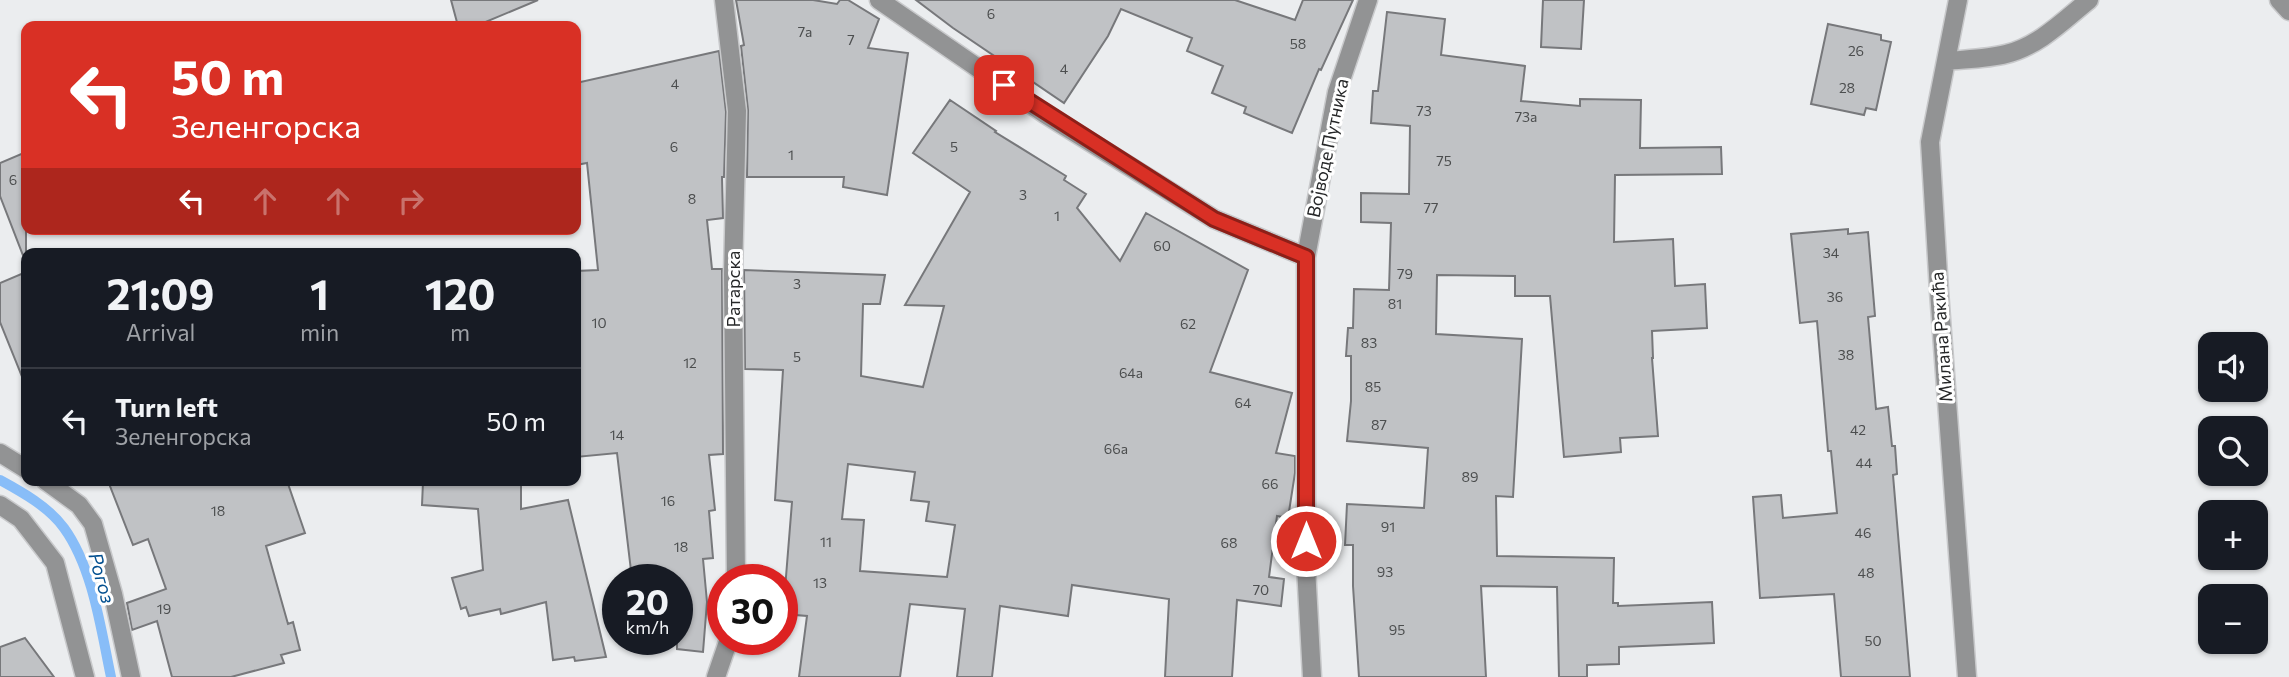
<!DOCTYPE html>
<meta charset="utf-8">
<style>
:root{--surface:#171b24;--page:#20242c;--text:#f1f3f6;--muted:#9ea1a6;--line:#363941}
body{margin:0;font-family:Commissioner,sans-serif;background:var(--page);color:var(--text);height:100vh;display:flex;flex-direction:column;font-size:26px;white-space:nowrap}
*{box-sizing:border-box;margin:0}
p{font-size:23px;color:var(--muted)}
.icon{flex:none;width:38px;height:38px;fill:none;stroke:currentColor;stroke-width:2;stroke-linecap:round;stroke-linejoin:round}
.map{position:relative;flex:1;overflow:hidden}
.side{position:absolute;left:21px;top:248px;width:560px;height:238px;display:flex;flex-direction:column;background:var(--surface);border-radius:14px;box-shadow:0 2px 5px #0004}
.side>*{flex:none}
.top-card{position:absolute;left:21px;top:21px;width:560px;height:214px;border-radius:14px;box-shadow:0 2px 5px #0004;background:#d93025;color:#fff;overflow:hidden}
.fabs{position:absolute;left:2198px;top:332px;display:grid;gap:14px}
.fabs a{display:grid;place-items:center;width:70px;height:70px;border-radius:14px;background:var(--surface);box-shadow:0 2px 5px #0004;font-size:35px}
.speed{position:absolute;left:602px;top:564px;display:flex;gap:14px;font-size:35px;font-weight:700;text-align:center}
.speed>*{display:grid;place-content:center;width:91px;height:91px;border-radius:50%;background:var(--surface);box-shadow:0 2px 5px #0004;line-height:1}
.speed small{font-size:18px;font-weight:400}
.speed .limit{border:10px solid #d22;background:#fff;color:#111}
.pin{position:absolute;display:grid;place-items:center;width:60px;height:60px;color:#fff;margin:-30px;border-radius:14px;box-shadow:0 4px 10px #0006}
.me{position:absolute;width:77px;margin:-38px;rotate:0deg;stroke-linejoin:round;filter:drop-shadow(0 0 5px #0008)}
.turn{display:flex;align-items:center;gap:24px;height:147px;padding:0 35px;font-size:32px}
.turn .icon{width:91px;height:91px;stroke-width:2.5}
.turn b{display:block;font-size:49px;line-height:60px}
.lanes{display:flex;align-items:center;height:66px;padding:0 35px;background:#0003;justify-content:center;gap:35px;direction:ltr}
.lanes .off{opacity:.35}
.eta{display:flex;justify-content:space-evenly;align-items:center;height:119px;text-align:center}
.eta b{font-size:42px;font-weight:700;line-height:49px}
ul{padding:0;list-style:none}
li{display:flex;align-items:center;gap:21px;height:105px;padding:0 35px;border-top:2px solid var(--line)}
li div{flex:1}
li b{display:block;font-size:26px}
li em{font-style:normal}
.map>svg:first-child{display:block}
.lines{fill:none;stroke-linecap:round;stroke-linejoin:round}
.stream{stroke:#88bdf8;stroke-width:10}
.building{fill:#c0c2c5;stroke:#77787b;stroke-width:2;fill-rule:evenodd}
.minor-casing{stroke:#c8c9cb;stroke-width:21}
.minor{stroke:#929394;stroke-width:18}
.route-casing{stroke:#8d1f18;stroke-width:18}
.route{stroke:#d93025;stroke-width:12}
.labels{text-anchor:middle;stroke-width:6;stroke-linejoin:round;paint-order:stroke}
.number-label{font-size:14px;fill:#4c4e4f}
.street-label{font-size:18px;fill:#262728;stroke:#fff}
.water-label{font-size:19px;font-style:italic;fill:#035090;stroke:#fff}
</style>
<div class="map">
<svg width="2289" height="677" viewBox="0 0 2289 677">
<rect width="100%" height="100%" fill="#ebedef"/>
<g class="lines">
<path class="stream" d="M0,480C22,492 49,507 64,528C93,568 101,630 111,677"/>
</g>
<path class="building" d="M451,0H538L476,26H458Z
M736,0H813L837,4L840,0H848L879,19L868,48L908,53L887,195L843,187L844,177H747L748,110L741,46L744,45Z
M916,0H1235L1295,20L1303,0H1353L1321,70L1319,69L1292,133L1244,113L1246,107L1212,93L1223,66L1187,51L1192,38L1121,9L1108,36L1064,103L953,28Z
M1543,0H1584L1581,49L1541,47Z
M1387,12L1445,19L1441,55L1525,66L1521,101L1580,106V99L1641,100L1640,148L1721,147L1722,174L1615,175L1614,242L1673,239L1675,286L1705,284L1707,328L1652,331L1653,358H1652L1658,436L1620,438L1621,452L1564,457L1550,296H1515V276L1437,275L1436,334L1522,339L1513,497L1496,496L1497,556L1614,558L1613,603H1618V606L1712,602L1714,643L1619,647V664L1587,665V677H1559L1557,587L1481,586L1486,677H1359L1353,586V545H1345L1347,504L1424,508L1428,448L1347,441L1351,401V356H1346L1348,328H1353L1354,289L1389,290L1391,223L1361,222V193L1409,194L1410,126L1371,123L1373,91H1378Z
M1828,24L1881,35V40L1891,42L1876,110L1866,108L1864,115L1811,104Z
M719,51L726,112L724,177H722L723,218L707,220L712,269H722L723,454L709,455L715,510L709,511L713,558L703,559L707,602L703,652L677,649V579H632L617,453L576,457V271L598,270L587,163L576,165V83Z
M950,100L996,131L995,132L1066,176L1064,180L1086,194L1077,208L1120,261L1146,213L1248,270L1210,372L1292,393L1276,453L1295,456V473L1288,518L1277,516L1269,577L1284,579L1281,606L1237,600L1232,677H1165L1169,599L1072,585L1068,616L1000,606L992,677H957L965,609L910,604L900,677H799L807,616L783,614L792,502L775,500L783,370L745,369L744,270L885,275L880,304H863L861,376L923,387L944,306L905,305L970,192L913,153ZM848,464L915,472L911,500L929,502L926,521L955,525L947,577L860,571L864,520L842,519Z
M26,152V258H24L0,196V163Z
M1848,229V234L1868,232L1875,316L1868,317L1876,409L1888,407L1892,446H1895L1897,474L1893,475L1910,677H1841L1834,594L1760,598L1753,497L1781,495L1783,518L1837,513L1831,451H1828L1817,321L1800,323L1791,234Z
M26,272V384H25L0,322V283Z
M108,481H287L305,533L266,546L288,624L293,622L300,650L281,655L284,663L231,677H172L157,621L132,630L127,603L166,589L148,539L133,545Z
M423,482L521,483V509L568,500L606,657L575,661L574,657L553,660L546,602L501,614L500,609L469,616L466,607L461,609L452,578L483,570L478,509L422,505Z
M25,638L54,677H0V647Z"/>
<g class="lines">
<defs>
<path id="minor" d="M724,0L737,111L733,274L736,579
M879,0L1045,114L1214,219L1306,257
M1958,0L1930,142L1939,291L1967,677
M2279,0L2289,11
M1946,61C1966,59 1987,59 2006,54C2039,46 2064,20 2089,0
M0,453L26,469
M46,481L79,505L93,524L113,594L131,677
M0,505L21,519L55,563L85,677
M716,677L729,639
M1312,677L1306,567V257L1337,92L1368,0"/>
</defs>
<use href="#minor" class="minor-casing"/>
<use href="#minor" class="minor"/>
</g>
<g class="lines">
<defs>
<path id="route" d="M1004,85L1214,219L1306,257V541"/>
</defs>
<use href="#route" class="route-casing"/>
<use href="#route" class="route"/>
</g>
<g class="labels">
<g class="number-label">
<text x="991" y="19">6</text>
<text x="805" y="37">7a</text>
<text x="851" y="45">7</text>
<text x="1298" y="49">58</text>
<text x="1856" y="56">26</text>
<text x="1064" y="74">4</text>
<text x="675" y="89">4</text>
<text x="1847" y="93">28</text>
<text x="1424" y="116">73</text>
<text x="1526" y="122">73a</text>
<text x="674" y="152">6</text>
<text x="954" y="152">5</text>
<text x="791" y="160">1</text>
<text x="1444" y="166">75</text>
<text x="13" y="185">6</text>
<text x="1023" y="200">3</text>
<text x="692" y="204">8</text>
<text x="1431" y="213">77</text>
<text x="1057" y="221">1</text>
<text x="1162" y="251">60</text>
<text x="1831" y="258">34</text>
<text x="1405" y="279">79</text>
<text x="797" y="289">3</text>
<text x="1835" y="302">36</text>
<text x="1395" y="309">81</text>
<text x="599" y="328">10</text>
<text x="1188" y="329">62</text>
<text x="1369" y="348">83</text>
<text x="1846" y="360">38</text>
<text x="797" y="362">5</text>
<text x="690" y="368">12</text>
<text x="1131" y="378">64a</text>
<text x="1373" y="392">85</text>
<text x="1243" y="408">64</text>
<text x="1379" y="430">87</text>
<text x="1858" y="435">42</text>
<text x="617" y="440">14</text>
<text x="1116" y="454">66a</text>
<text x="1864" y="468">44</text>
<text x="1470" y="482">89</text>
<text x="1270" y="489">66</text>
<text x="668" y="506">16</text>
<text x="218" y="516">18</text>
<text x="1388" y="532">91</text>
<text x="1863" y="538">46</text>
<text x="826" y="547">11</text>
<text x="1229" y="548">68</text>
<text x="681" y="552">18</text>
<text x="1385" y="577">93</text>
<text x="1866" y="578">48</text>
<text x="820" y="588">13</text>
<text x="1261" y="595">70</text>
<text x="164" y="614">19</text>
<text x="1397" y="635">95</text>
<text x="1873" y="646">50</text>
</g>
<g class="street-label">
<text transform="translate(1328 148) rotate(-78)" y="6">Војводе Путника</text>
<text transform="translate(734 289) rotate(-90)" y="6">Ратарска</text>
<text transform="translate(1942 337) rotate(-94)" y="6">Милана Ракића</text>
</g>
<g class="water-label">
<text transform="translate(102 578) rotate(74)" y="7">Рогоз</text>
</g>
</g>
</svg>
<div class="fabs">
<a><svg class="icon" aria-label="sound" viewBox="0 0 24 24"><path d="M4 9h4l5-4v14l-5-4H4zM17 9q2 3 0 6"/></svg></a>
<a><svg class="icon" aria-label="search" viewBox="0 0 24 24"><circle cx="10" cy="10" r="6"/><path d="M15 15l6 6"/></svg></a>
<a>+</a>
<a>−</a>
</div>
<div class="speed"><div>20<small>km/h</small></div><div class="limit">30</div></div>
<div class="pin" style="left:1004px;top:85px;background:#d93025"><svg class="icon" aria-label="arrive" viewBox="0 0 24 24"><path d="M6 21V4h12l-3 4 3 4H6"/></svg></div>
<svg class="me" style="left:1306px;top:541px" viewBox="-20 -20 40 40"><circle r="17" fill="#d93025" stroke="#fff" stroke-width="3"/><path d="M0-11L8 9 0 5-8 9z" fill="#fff"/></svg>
<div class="top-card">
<div class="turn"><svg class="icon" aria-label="left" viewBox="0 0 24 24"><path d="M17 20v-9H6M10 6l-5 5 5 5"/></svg><div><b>50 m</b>Зеленгорска</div></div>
<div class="lanes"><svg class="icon" aria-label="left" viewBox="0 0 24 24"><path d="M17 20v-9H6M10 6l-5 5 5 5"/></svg><svg class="icon off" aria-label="ahead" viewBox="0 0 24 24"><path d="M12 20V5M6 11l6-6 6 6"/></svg><svg class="icon off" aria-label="ahead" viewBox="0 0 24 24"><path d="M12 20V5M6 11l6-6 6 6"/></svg><svg class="icon off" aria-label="right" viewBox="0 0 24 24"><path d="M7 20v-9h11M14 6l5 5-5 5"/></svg></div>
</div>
<section class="side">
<div class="eta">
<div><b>21:09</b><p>Arrival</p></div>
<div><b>1</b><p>min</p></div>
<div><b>120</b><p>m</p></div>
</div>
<ul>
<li><svg class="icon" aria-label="left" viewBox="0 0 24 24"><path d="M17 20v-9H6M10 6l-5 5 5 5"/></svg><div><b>Turn left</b><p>Зеленгорска</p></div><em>50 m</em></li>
</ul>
</section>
</div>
